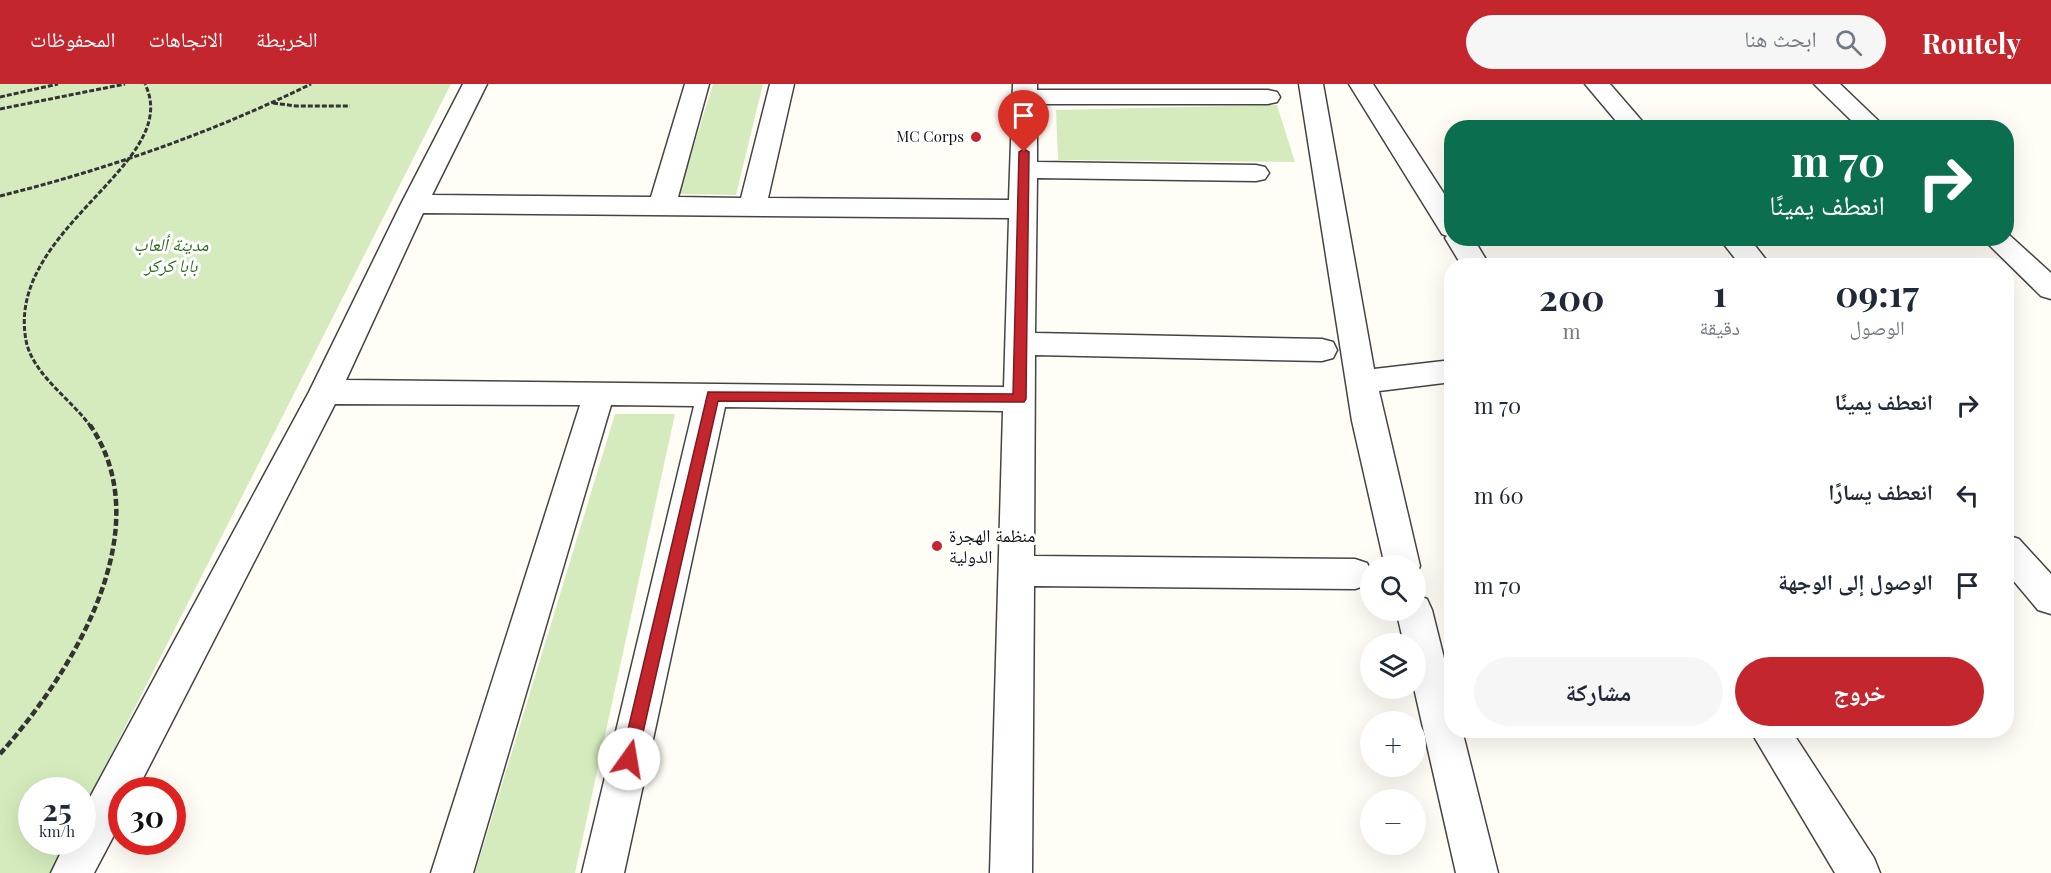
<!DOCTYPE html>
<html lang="ar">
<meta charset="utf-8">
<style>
:root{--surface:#fff;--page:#f6f6f7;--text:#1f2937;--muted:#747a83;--accent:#c4262e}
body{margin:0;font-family:"Playfair Display","Noto Naskh Arabic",serif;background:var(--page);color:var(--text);direction:rtl;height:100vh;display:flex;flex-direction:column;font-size:22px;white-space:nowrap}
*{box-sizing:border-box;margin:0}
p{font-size:20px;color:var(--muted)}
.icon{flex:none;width:33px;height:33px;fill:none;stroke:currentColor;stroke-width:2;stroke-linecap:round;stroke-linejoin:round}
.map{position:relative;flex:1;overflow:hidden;direction:ltr}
.sheet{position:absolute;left:1444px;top:174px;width:570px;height:480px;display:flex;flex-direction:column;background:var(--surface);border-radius:24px;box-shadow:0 6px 24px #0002;direction:rtl}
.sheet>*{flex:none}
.banner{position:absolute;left:1444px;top:36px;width:570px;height:126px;border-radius:24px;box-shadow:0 6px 24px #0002;direction:rtl;background:#0b6e4f;color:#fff;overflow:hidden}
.buttons{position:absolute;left:1360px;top:471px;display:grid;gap:12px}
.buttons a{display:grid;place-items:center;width:66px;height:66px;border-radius:50%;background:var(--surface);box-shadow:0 6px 24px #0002;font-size:30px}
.speed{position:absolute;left:18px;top:693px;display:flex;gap:12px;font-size:30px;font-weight:700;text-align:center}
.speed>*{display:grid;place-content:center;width:78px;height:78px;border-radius:50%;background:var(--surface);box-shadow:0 6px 24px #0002;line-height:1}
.speed small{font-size:15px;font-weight:400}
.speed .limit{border:9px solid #d22;background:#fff;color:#111}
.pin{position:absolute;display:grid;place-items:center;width:51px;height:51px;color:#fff;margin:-62px -26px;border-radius:50% 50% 50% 0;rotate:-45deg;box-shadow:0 0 6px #0007}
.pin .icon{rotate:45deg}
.me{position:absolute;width:66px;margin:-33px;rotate:13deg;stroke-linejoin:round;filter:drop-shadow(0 0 4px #0008)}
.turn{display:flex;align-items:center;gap:21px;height:126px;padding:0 30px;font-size:27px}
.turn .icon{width:78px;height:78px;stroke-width:2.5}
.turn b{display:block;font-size:42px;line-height:51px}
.eta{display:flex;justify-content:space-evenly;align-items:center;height:102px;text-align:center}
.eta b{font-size:36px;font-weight:700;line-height:42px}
.primary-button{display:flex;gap:12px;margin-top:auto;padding:12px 30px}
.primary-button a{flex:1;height:69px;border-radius:36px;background:var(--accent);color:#fff;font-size:24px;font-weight:700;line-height:69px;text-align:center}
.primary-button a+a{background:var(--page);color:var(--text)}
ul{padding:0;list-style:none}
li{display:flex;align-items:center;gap:18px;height:90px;padding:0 30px}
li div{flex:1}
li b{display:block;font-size:22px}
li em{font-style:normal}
header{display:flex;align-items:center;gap:36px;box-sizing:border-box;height:84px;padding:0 30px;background:var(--accent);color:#fff}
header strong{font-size:28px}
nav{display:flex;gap:33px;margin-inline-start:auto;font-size:21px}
.search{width:420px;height:54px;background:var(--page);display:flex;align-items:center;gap:15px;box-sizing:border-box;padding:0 21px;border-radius:33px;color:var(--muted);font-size:22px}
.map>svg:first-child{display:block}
.green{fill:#d5ebbd}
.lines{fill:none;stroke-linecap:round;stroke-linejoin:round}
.minor-casing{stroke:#444;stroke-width:3}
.path-far1{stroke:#333;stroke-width:3;stroke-dasharray:5 2;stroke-linecap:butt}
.path{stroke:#333;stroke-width:4.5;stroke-dasharray:7 3;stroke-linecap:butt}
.minor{fill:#fff;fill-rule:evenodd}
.route{fill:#c4262e;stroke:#7f191e;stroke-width:1.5}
.poi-dot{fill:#c4262e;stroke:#fff;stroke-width:2}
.labels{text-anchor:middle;stroke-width:6;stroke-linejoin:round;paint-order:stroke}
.far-poi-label{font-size:15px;fill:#111;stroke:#fff;text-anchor:end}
.park-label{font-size:18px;font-style:italic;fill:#2f6b1f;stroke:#fff}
.poi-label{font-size:18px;fill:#111;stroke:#fff;text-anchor:start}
</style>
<header>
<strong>Routely</strong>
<div class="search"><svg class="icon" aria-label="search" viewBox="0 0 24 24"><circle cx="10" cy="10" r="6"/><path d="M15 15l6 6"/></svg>ابحث هنا</div>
<nav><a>الخريطة</a><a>الاتجاهات</a><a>المحفوظات</a></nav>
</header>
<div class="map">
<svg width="2051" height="789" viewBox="0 0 2051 789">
<rect width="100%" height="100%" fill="#fffdf5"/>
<path class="green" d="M0,0H451L83,726L82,706H32V758H66L50,789H0Z
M713,0H763L736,111L679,110Z
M1277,21L1295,78L1058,76L1056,26Z
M615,330H675L575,789H475Z"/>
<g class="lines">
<defs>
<path id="minor" d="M463,0H487L432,111L651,113L685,0H709L678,113L741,114L770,0H794L768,114L1009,116L1013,0H1037V6H1268L1277,8L1280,13L1277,18L1268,20H1037V78L1256,81L1265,83L1269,89L1265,95L1256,97L1037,94L1035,249L1322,255L1333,258L1337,266L1333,274L1322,277L1035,271L1034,472L1355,475L1367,479L1371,487L1367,501L1355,505L1034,502L1032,789H990L1003,327L725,323L624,789H582L694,322L611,321L473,789H431L580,321L335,320L137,706H122V736L94,789H51L66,758H82V728L309,308L401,120ZM423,129L1009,134L1004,303L346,296Z
M1299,0H1323L1374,285L1452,276V298L1379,307L1420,482L1416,491V482H1385L1352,337Z
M1349,0H1373L1452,122V154H1473L1490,182H1462L1445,154L1447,152L1442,150Z
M1585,0H1610L1648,44H1622Z
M1814,0H1840L1886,44H1859Z
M2007,149L2051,189V215L2041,212L1982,154H2007Z
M1719,154H1749L1771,182H1741Z
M2007,451L2019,455L2051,490V530L2038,526L2007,489Z
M1416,511L1427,515L1432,526L1452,606V646H1462L1498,789H1456L1414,604H1416V560H1404L1396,526H1416Z
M1750,646H1791L1874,774L1880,789H1835Z"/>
</defs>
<use href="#minor" class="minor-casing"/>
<path class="path-far1" d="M0,13L58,0
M273,19L296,22H350
M0,25L125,0
M0,112C108,85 211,49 311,0
M91,343C71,315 37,294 27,261C0,146 185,81 145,0"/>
<path class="path" d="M0,670C71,590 162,446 90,341"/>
<use href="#minor" class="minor"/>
</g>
<path class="route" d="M1024,65L1029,68L1026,315L1024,318L718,317L637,675L635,681L629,683L624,681L621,675L708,308L1013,310L1019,68Z"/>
<g class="poi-dot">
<circle cx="976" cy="53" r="6"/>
<circle cx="937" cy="462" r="6"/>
</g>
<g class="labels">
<g class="far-poi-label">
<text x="964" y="58">MC Corps</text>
</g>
<g class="park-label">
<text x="171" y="167">مدينة ألعاب<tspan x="171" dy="21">بابا كركر</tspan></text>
</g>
<g class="poi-label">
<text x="949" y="458">منظمة الهجرة<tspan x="949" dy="21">الدولية</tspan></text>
</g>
</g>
</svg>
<div class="buttons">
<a><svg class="icon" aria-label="search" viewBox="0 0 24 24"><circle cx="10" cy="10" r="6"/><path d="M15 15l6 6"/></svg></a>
<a><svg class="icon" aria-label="layers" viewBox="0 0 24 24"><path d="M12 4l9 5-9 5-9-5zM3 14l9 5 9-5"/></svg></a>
<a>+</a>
<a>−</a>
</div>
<div class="speed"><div>25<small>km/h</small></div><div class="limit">30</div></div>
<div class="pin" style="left:1024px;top:68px;background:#d93025"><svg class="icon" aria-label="arrive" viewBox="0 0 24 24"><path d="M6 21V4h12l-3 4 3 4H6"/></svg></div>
<svg class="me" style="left:629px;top:675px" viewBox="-20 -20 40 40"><circle r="19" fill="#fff"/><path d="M0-13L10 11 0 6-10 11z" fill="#c4262e"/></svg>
<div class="banner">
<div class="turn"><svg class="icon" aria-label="right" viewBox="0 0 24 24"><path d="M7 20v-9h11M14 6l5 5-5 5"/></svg><div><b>70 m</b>انعطف يمينًا</div></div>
</div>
<section class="sheet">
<div class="eta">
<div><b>09:17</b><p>الوصول</p></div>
<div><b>1</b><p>دقيقة</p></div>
<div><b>200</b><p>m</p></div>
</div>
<ul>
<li><svg class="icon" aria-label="right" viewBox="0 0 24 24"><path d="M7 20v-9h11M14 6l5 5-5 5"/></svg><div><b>انعطف يمينًا</b></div><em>70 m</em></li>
<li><svg class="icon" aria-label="left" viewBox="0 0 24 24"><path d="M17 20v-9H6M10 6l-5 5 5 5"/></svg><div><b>انعطف يسارًا</b></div><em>60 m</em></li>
<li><svg class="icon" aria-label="arrive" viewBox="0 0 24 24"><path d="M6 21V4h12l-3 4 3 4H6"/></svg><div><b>الوصول إلى الوجهة</b></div><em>70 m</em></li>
</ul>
<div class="primary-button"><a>خروج</a><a>مشاركة</a></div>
</section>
</div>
